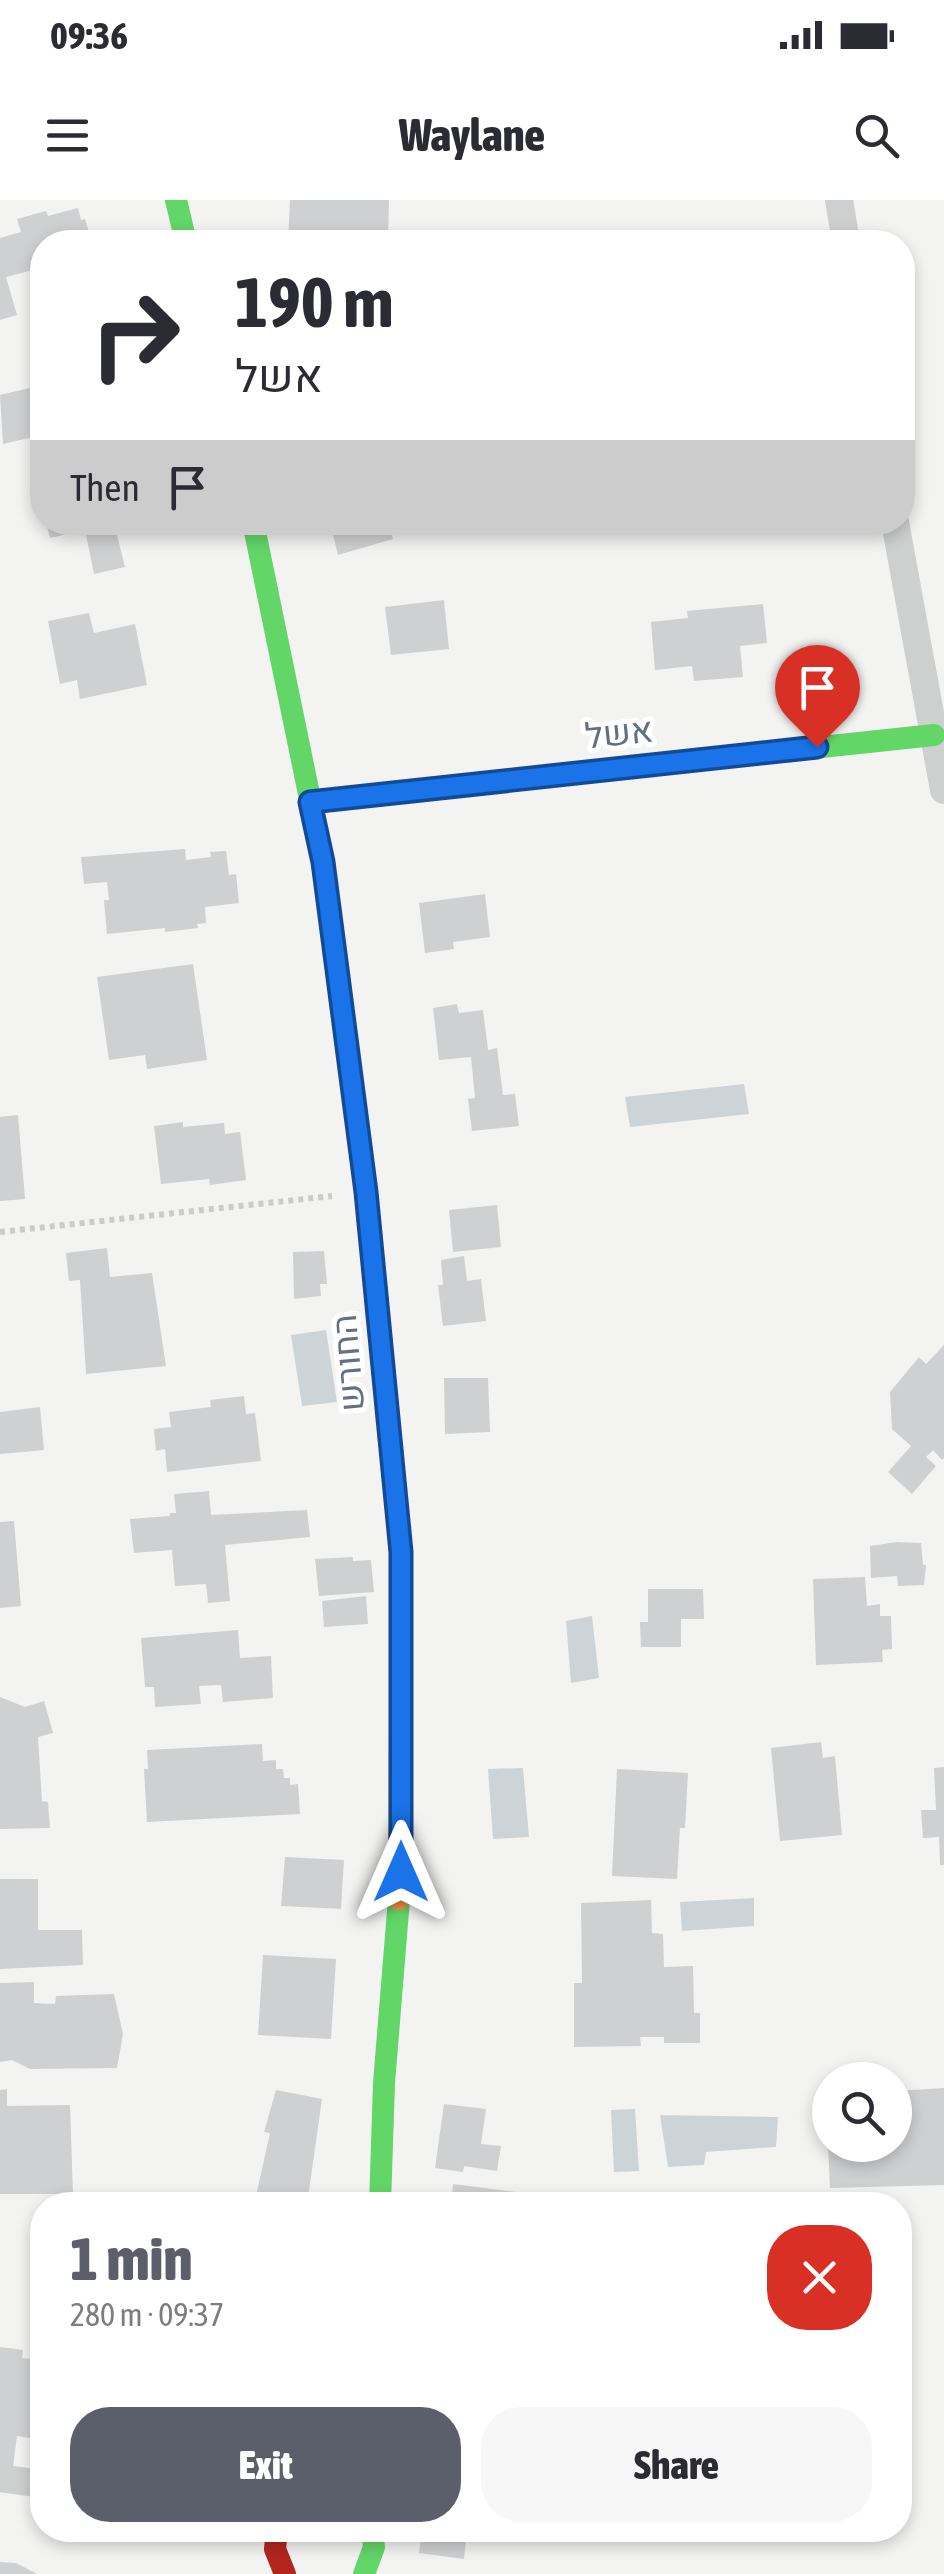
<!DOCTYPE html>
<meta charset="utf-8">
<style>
:root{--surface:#fff;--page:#f7f7f7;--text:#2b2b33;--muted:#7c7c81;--accent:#5b5f69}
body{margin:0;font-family:"Asap Condensed",Heebo,sans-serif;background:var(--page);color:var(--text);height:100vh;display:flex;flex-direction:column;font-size:38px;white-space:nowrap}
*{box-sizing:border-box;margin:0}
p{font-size:32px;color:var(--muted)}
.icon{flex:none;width:55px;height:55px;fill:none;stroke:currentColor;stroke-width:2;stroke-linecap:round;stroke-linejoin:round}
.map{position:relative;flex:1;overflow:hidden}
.side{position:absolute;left:30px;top:1992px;width:882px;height:350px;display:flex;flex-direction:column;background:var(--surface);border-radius:40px;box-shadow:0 5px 15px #0003}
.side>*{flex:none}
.guide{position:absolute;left:30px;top:30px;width:885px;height:305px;border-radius:40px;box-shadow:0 5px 15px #0003;background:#fff;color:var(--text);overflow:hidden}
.controls{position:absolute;left:812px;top:1862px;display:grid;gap:20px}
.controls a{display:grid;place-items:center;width:100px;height:100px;border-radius:50%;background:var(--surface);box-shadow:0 5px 15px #0003;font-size:50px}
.pin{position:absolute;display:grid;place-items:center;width:85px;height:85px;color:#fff;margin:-102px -42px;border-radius:50% 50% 50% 0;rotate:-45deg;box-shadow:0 0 10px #0007}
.pin .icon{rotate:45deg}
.me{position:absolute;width:110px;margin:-55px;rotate:0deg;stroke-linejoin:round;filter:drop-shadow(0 0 8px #0008)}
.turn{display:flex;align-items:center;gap:35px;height:210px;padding:0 40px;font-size:45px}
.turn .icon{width:130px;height:130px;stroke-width:2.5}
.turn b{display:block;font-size:70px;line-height:85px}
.then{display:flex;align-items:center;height:95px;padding:0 40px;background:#0003;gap:20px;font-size:38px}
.round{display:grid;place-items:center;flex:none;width:105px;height:105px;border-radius:40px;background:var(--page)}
.headline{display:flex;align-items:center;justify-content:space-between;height:170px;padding:0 40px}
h1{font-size:60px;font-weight:800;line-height:75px;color:var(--accent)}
.action{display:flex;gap:20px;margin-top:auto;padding:20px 40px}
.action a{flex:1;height:115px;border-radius:40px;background:var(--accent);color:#fff;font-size:40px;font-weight:800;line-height:115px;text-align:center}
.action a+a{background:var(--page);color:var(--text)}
.status{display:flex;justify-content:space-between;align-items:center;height:70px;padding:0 50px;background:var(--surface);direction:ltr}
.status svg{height:28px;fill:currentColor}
header{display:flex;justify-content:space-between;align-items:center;height:130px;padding:0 40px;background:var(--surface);font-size:45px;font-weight:800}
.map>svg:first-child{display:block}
.water{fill:#cdd4d8}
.building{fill:#cfd0d1}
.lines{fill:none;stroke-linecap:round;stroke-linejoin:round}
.path{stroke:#cacbcc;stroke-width:6;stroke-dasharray:5 5;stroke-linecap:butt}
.street{stroke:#cecfcf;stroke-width:28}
.fast{stroke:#63d668;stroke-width:22}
.slow{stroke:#ff974d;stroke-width:22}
.jam{stroke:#b3261e;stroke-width:22}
.route-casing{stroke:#114b97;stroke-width:25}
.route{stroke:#1a73e8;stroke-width:18}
.labels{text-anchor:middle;stroke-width:10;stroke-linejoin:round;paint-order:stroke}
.street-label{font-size:35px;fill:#636f83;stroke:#fff}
</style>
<div class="status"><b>09:36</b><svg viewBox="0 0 49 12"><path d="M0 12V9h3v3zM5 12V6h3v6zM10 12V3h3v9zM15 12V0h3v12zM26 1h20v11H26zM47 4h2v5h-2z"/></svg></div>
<header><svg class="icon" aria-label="menu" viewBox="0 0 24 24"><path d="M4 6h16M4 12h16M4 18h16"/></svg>Waylane<svg class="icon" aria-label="search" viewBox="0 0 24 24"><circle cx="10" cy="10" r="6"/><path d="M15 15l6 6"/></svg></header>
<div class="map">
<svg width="944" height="2374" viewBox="0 0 944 2374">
<rect width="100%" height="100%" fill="#f3f4f2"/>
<path class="water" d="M744,884L749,914L630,927L625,897Z
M326,1130L337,1202L302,1206L291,1135Z
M592,1416L599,1478L571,1483L566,1421Z
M523,1568L529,1637L493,1639L488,1569Z
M754,1698V1726L682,1731L680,1702Z
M635,1909L639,1971L614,1972L611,1910Z
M660,1915L778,1917L776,1947L706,1952L704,1965L668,1967Z"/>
<path class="building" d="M290,0H389L388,42H288Z
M78,8L81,20L85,19L92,42H42V87L37,69L6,77L17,115L0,120V38L21,32L17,19L46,11L48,16Z
M42,185V235L3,244L0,195Z
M46,322H127L115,327L125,367L94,374L85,330L50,338Z
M344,322H389L393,339L338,355L331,326Z
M444,400L449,449L391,455L385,407Z
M763,404L767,443L740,446L743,477L694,481L692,466L655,470L651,422L688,418L687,411Z
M89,413L94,433L135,424L147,485L80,499L77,480L60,484L48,421Z
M185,649L186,660L211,657L210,652L226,651L229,675L236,674L239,703L205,707L206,723L197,724L198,728L165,732V728L107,734L104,700H109L107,682L84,684L81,657Z
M485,694L490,737L453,742L454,749L425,753L419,703Z
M193,764L207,860L147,869L145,855L109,860L97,777Z
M457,804L459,813L483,810L488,850L497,848L503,895L515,894L519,926L472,931L468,899L475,898L471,857L439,860L433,808Z
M18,915L25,999L0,1001V917Z
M183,922V927L224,923L225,934L240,932L246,980L210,985L209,979L161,984L154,926Z
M497,1005L501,1047L453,1052L449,1010Z
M107,1048L110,1077L152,1073L166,1166L86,1174L80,1080L69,1081L66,1053Z
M324,1051L327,1084H320L321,1096L294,1099L293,1052Z
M464,1056L467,1081L481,1079L486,1121L443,1126L438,1085H443L441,1060Z
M944,1145V1258L942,1260L933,1250L926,1257L936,1266L912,1294L888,1272L911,1246L892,1229L890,1192L919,1157L926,1164Z
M444,1178H488L490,1232L445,1234Z
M244,1196L246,1214L255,1213L261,1261L167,1272L165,1249L156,1251L154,1229L171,1227L169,1212L211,1207L210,1200Z
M40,1207L44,1250L0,1254V1212Z
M209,1291L211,1315L307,1310L310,1337L225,1345L230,1401L208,1403L206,1384L175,1386L172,1350L134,1353L130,1319L170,1316V1313H176L174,1294Z
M14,1321L21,1406L0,1408V1322Z
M897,1342L921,1343L923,1365H926L924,1385L898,1386L897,1376L871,1378L870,1346Z
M353,1357V1361L371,1360L374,1392L319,1396L315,1359Z
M865,1377L867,1406L880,1404V1416H891L892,1449L882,1450L883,1462L816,1465L813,1379Z
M648,1389H703L704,1419H681V1447H641L640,1422H648Z
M366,1396L368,1424L324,1427L322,1401Z
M238,1430L240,1458L271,1456L273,1498L223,1502L221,1485L199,1486L201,1504L155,1507L154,1487H145L141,1438Z
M0,1497L25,1507L44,1501L53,1533L38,1537L42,1601L48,1602L50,1628L0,1629Z
M821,1542L823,1558L835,1556L842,1635L780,1641L771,1548Z
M262,1544L263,1561L276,1560V1569H283L284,1578H290V1585L298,1584L300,1614L147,1622L144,1569H148L147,1550Z
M944,1567V1665H940L939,1637L923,1638L921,1610H936L934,1568Z
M617,1569L688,1573L685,1628H680L677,1679L612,1676Z
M285,1657L344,1660L341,1709L281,1706Z
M0,1679H38V1730H82L83,1765L0,1769Z
M651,1700L652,1733L663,1734L664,1767L693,1766L694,1813H700V1843H664V1837H640L641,1846L574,1847V1783H582L581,1703Z
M263,1755L336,1759L331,1839L258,1835Z
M34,1782V1803L55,1804L56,1796L114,1794L123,1834L117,1868L30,1869L12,1860L0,1862V1783Z
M944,1888V1985L830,1988L828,1945H895V1891Z
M7,1889V1906L70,1905L73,1994H0V1890Z
M276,1890L322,1899L307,2005H254L270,1933L264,1932Z
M444,1904L486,1909L481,1944L501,1946L497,1971L464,1966L463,1972L435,1968Z
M453,1984L548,1996L547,2005H451Z
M0,2147L23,2150L22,2158L42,2160V2240L17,2236L13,2267L0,2265Z
M422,2330H467L464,2359L419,2353Z
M0,2362L16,2363L37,2374H0Z"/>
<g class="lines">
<path class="path" d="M0,1032L332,996"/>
<path class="street" d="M839,0L846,42
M895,322L944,590
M0,2278L42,2284"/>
<path class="fast" d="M176,0L186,42
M253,322L323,662L368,1005L380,1126
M570,574L934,535
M380,2005L384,1883L399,1699
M364,2374L374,2347L372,2330"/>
<path class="slow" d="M380,1126L401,1351L399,1699"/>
<path class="jam" d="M311,602L570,574
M277,2330L275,2349L285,2374"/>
</g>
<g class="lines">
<defs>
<path id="route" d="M401,1672V1352L366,992L323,662L310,602L817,547"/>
</defs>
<use href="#route" class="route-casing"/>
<use href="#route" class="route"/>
</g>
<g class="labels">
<g class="street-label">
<text transform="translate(619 533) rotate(-6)" y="12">אשל</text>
<text transform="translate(348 1163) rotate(-95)" y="12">החורש</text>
</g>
</g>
</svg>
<div class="controls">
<a><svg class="icon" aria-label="search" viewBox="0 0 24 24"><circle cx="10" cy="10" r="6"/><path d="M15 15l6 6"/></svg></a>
</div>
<div class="pin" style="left:817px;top:547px;background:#d93025"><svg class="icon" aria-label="arrive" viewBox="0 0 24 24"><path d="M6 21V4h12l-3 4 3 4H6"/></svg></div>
<svg class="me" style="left:401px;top:1672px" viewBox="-20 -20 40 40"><path d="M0-17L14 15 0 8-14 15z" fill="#1a73e8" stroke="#fff" stroke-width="4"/></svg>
<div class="guide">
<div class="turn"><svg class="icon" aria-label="right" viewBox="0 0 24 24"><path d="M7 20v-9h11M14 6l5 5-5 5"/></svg><div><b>190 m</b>אשל</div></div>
<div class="then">Then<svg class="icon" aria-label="arrive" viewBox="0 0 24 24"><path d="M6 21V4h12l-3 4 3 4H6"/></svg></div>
</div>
<section class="side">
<div class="headline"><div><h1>1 min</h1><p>280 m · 09:37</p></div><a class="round" style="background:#d93025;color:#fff"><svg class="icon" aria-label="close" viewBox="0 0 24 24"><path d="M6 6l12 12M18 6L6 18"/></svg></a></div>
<div class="action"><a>Exit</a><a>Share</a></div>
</section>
</div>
